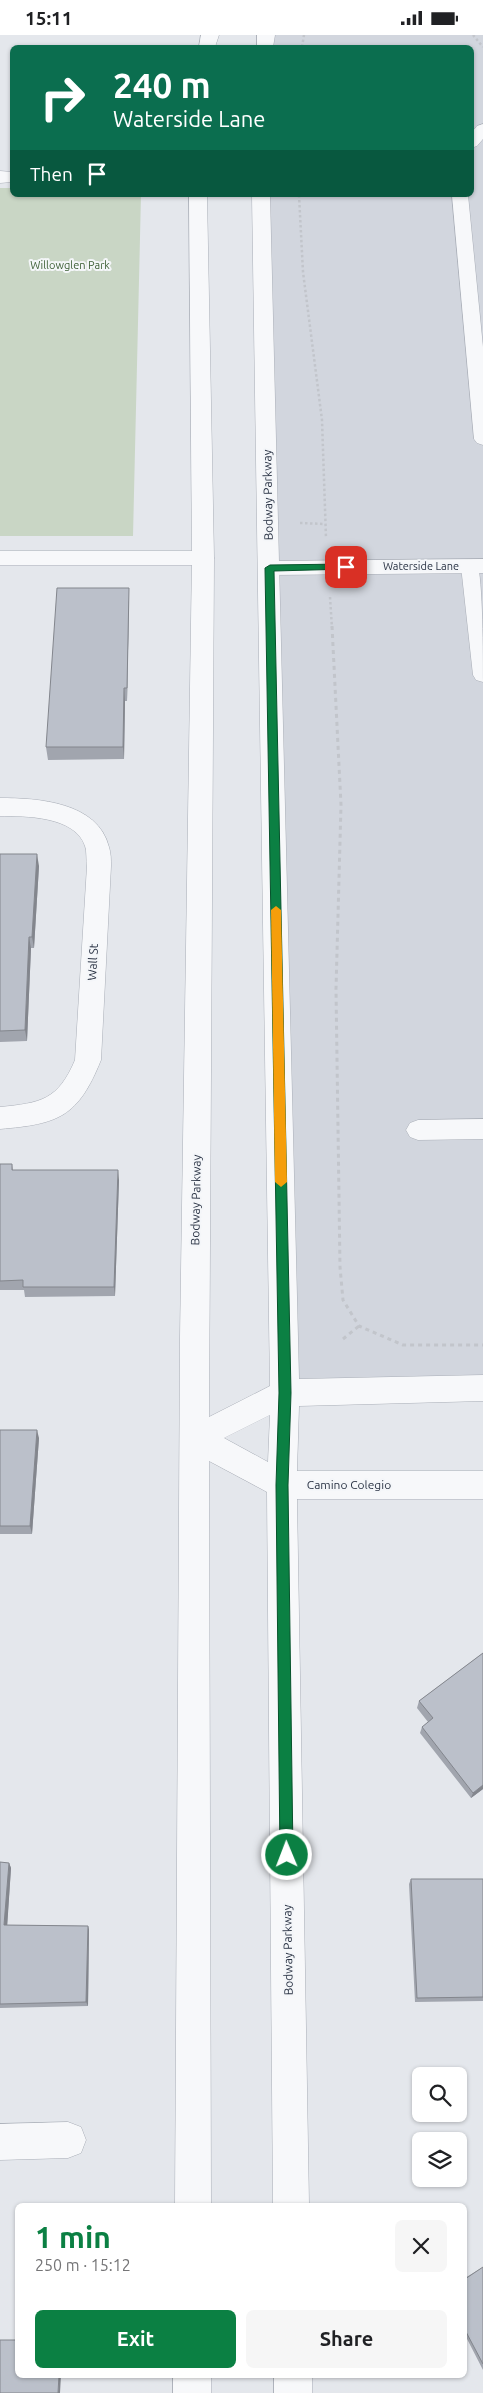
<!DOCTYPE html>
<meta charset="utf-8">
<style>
:root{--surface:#fff;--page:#f6f6f6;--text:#202124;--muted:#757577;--accent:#0b8043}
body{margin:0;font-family:Ubuntu,sans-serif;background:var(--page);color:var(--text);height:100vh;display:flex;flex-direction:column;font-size:19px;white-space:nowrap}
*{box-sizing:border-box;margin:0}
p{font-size:16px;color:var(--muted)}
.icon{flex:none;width:28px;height:28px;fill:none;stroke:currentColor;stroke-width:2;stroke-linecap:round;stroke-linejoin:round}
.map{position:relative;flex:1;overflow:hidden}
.details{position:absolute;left:15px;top:2168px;width:452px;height:175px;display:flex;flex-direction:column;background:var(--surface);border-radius:8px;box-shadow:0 1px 4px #0004}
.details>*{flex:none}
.top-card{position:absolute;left:10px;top:10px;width:464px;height:152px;border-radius:8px;box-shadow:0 1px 4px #0004;background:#0b6e4f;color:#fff;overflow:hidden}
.tools{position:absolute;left:412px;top:2032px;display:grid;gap:10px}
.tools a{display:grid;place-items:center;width:55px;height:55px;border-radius:8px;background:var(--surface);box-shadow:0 1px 4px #0004;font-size:25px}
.pin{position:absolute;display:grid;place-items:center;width:42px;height:42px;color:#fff;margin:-21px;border-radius:10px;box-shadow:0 2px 8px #0006}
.me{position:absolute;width:55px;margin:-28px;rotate:359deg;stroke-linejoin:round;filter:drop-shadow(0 0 4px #0008)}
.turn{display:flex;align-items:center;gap:18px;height:105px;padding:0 20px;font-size:22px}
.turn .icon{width:65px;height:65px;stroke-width:2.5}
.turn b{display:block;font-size:35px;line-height:42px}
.then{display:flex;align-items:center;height:48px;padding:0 20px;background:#0003;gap:10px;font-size:19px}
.round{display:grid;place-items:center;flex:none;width:52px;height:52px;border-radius:8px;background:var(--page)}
.head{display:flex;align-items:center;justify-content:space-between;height:85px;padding:0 20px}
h1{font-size:30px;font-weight:600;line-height:38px;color:var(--accent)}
.action{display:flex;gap:10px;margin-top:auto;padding:10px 20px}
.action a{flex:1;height:58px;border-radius:8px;background:var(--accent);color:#fff;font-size:20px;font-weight:600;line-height:58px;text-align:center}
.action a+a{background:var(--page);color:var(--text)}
.status{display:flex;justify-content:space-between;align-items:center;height:35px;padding:0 25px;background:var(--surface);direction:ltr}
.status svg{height:14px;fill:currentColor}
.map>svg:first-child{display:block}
.built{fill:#d2d6de}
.green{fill:#c9d6c5}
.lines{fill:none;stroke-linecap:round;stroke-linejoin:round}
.service-casing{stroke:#a9aeb7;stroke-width:1}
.minor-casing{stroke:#a9aeb7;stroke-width:1}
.tertiary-casing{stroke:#a9aeb7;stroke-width:1}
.path-far1{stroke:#c2c5cb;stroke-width:2.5;stroke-dasharray:2.5 2.5;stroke-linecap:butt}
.path{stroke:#c2c5cb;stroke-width:3;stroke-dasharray:4 4;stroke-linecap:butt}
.service{fill:#f7f8fa;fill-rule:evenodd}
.minor{fill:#f7f8fa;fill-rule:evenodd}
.tertiary{fill:#f7f8fa;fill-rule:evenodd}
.wall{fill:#a1a5ae}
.shaded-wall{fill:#83868d}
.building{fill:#bbc0ca;stroke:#83868d}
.route{fill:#0b8043;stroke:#07532c}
.slow{fill:#f59e0b}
.labels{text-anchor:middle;stroke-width:4;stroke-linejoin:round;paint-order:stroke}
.far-park-label{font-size:11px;fill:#3f6138;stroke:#f4f6f9}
.far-street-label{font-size:11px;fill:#2b3445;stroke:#f4f6f9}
.street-label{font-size:12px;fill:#2b3445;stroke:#f4f6f9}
</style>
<div class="status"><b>15:11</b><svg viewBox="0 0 49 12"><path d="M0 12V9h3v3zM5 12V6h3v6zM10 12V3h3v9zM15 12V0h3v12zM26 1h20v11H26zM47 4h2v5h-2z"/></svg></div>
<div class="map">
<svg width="483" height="2358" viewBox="0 0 483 2358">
<rect width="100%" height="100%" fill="#e4e7ec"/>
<path class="built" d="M266,0H483V1353L285,1358L261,160H471V12H265Z"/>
<path class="green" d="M0,153H12V160H141L133,501H0Z"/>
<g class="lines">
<defs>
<path id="service" d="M483,89V104L477,111L471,113V98L477,91Z
M452,160H468L483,312V410L477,408L474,404Z
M470,525L477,526C483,546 483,621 483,647L476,645L473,640L461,531L463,526Z
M483,1084V1104L418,1105L410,1102L406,1095L410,1088L418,1085Z"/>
<path id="minor" d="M0,136L12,137V147L0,148Z
M0,516H203L211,518L214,523L211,528L203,530H0Z
M483,524V538L270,540L262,538L259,533L262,528L270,526Z
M0,763C38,763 98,767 109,812C111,818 111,825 111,831L101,1025C78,1082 59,1089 0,1094V1072C41,1068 58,1065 75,1025L87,831C86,825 87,817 85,811C75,781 25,781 0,781Z
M68,2087L81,2092L86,2105L81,2118L68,2123L0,2125V2089Z"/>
<path id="tertiary" d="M201,0H219L215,12H199Z
M257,0H275L273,12H257Z
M189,160H207L214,523L209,1382L270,1351L252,160H270L299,1344L483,1340V1366L299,1371L297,1436H483V1464H297L309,2170H273L267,1457L209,1426L211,2170H175L180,1302L192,523ZM270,1380L268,1427L224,1403Z
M173,2340H211V2358H173Z
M274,2340H312V2358H274Z"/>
</defs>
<use href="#service" class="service-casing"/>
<use href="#minor" class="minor-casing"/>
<use href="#tertiary" class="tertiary-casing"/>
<path class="path-far1" d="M473,0L483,12
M302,12L304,0
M299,160L303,237L322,385L326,503
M300,488L325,489
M330,562L332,593"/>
<path class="path" d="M332,591L341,770L336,954L340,1232L343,1265L359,1291L403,1310H483
M343,1304L359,1291"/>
<use href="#service" class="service"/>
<use href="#minor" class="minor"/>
<use href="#tertiary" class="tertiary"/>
</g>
<path class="wall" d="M129,565L127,666H125L124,724L48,725L46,712Z
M0,819L39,831L34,913H31L27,1006L0,1007Z
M0,1129H12L13,1135L119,1145L115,1261L25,1262L24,1255H0Z
M0,1395L39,1403L32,1499H0Z
M483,1618V1754L471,1763L420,1698L422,1692L428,1687L417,1673L419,1666Z
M0,1827L9,1828L11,1833L7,1890L88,1891L89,1895L88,1971L0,1973Z
M411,1844H483V1966L415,1967L409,1849Z
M483,2232V2335L465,2300V2243Z"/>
<path class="shaded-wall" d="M129,553V565L127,666V653Z
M124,653L125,666L124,724L123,712Z
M37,819L39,831L34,913L32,902Z
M29,902L31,913L27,1006L25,995Z
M118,1135L119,1145L115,1261L114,1252Z
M37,1395L39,1403L32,1499L30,1491Z
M483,1750V1754L471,1763L473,1758Z
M9,1828L11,1833L7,1894L4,1890Z
M88,1891L89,1895L88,1971L86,1967Z
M59,2340H61L60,2358H58Z"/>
<path class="building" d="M57,553H129L127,653H124L123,712H46Z
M0,819H37L32,902H29L25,995L0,996Z
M0,1129H12V1135H118L114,1252H23V1245L0,1246Z
M0,1395H37L30,1491H0Z
M483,1618V1750L473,1758L422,1692L433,1683L419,1666Z
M0,1827L9,1828L4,1890L88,1891L86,1967L0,1969Z
M411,1844H483V1962L417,1963Z
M483,2232V2329L465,2295V2244Z
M0,2305H18V2340H59L58,2358H0Z"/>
<path class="route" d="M346,529L351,532L349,534L274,536L291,1358L288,1450L293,1820L291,1824L287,1826L282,1824L280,1820L276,1450L279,1358L265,533L270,530Z"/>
<path class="slow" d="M276,871L281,875L287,1147L281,1152L275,1147L271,875Z"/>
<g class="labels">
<g class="far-park-label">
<text x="70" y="234">Willowglen Park</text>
</g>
<g class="far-street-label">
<text x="421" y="535">Waterside Lane</text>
</g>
<g class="street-label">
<text transform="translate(268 460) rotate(-91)" y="4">Bodway Parkway</text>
<text transform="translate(93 927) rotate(-87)" y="4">Wall St</text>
<text transform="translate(196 1165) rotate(-89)" y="4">Bodway Parkway</text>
<text x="349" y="1454">Camino Colegio</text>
<text transform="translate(288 1915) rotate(-91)" y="4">Bodway Parkway</text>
</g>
</g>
</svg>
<div class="tools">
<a><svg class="icon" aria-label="search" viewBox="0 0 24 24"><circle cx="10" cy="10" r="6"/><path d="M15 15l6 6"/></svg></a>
<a><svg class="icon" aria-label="layers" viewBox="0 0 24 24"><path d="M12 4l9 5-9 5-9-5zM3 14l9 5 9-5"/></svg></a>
</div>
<div class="pin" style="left:346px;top:532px;background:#d93025"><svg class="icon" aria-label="arrive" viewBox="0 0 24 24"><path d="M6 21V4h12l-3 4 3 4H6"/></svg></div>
<svg class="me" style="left:287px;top:1820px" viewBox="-20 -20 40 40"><circle r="17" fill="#0b8043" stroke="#fff" stroke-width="3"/><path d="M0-11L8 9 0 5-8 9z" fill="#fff"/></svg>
<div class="top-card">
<div class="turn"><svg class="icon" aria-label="right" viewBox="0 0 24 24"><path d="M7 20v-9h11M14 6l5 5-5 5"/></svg><div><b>240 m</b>Waterside Lane</div></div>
<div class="then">Then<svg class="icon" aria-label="arrive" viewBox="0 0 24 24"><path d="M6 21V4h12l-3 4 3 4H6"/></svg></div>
</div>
<section class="details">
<div class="head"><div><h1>1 min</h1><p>250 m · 15:12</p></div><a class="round"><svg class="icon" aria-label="close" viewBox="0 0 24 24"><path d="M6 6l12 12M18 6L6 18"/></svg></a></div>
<div class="action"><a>Exit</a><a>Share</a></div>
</section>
</div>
